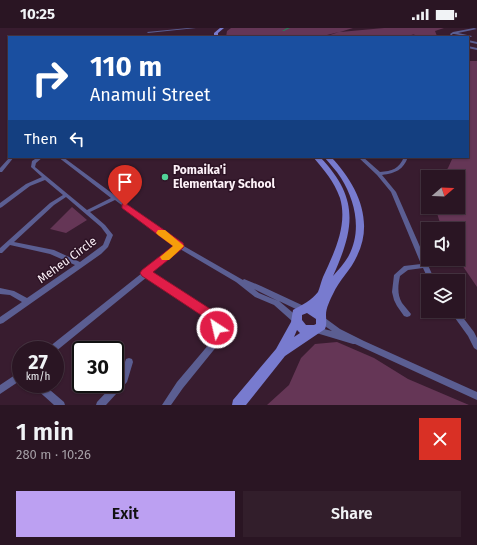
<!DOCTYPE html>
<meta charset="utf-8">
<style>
:root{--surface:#2a1523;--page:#321e2b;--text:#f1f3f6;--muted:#a59fa6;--line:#463441;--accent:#bca0f2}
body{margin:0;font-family:"Fira Sans",sans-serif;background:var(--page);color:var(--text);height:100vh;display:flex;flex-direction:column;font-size:15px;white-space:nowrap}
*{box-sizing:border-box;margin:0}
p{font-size:13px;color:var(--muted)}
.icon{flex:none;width:22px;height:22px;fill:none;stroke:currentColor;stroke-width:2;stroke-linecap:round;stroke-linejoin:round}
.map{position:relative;height:377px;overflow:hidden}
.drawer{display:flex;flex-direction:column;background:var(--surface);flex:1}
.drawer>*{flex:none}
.banner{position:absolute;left:8px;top:8px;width:461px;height:122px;border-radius:0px;box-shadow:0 1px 3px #0004,0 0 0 1px var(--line);background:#1a4fa0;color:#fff;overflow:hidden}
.needle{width:26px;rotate:71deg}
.tools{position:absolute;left:421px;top:142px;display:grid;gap:8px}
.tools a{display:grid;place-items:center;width:44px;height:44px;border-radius:0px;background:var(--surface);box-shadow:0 1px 3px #0004,0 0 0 1px var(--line);font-size:20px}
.speed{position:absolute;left:12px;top:313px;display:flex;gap:8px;font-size:20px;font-weight:700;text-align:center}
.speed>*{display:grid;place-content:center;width:52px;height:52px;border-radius:50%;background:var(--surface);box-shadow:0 1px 3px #0004,0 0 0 1px var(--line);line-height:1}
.speed small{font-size:10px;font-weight:400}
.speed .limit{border:2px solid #111;border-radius:6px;background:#fff;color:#111}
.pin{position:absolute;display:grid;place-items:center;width:34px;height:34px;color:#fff;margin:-41px -17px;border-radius:50% 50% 50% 0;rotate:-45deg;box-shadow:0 0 4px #0007}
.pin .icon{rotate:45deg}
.me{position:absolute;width:44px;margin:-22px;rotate:325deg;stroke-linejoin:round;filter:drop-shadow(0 0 3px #0008)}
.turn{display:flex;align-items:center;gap:14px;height:84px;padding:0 16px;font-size:18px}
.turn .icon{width:52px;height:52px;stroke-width:2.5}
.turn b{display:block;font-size:28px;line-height:34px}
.then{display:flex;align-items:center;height:38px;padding:0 16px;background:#0003;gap:8px;font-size:15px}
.round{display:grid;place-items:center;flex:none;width:42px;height:42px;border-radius:0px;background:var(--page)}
.head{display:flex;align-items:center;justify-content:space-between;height:68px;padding:0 16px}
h1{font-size:24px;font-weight:600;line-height:30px}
.action{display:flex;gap:8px;margin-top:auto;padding:8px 16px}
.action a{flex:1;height:46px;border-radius:0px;background:var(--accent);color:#111;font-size:16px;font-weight:600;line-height:46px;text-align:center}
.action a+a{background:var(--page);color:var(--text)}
.status{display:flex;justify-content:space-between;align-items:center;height:28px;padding:0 20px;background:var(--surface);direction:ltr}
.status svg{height:11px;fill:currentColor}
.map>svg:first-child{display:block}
.green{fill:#653656}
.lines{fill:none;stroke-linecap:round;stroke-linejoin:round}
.canal{fill:#287d57;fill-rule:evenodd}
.minor{fill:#5b5e92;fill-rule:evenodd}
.tertiary{fill:#5b5e92;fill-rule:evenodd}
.secondary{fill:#787bcf;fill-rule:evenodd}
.route{fill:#e11d48;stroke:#92132f}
.slow{fill:#f59e0b}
.poi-dot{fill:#51d398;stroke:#2d1325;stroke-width:1.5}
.labels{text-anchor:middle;stroke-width:3;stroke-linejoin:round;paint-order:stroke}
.poi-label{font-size:12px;font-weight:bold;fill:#fdf1f8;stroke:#2d1325;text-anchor:start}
.street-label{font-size:12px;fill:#fdf1f8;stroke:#2d1325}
</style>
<div class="status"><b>10:25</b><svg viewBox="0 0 49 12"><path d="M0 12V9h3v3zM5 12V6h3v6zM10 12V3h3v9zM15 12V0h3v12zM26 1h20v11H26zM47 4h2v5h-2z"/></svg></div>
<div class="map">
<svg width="477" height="377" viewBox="0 0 477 377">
<rect width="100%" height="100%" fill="#381c2f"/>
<path class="green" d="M231,0H353L340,4L384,0H444L435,3L437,8L434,9L412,8L415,6L404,9H324L339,4L319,9H226L227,3Z
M468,33H477V259L458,231V201H442L435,179H458V149H441L448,140L453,129H468Z
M72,179L87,192L66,205L50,201Z
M337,314L374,330L408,351L469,377H267L289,357L301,330L315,316Z"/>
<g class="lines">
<path class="canal" d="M287,0H290L284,3H282Z"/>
<path class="minor" d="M188,0H196L148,5L147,4Z
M474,0L477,1L458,5L472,8L471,9L454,6H452L454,9H452L450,6L453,4Z
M468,12L477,14V16L468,14Z
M10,129H14L2,144H0V140Z
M38,129H43L36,135L35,139L87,182L111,170L58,129H63L182,217L243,252L244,251L261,258L306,279L307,281L306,283L303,284L300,283L279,273L298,289L299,291L298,293L295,294L292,293L274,277L255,269L236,254L180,221L151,245L214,285L221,300L217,318L183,360L171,377H162L177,354L210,315L213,300L208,289L147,249L55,324V322H48L49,319L176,218L115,172L90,184L105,197L113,207L108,219L101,226L3,295L0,296V289L22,274L10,267L0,266V260L14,263L27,270L75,237L50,226L10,217L2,225H0V220L50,175L63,167L45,152L30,158L2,179L0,180V175L26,156L42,149L31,139L32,133ZM66,169L101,199L107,207L103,217L80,234L54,222L14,214L54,177ZM254,261L278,273L259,265Z
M358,129H363L380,144C392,143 399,141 404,129H408C403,142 396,145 382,147L396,164L435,253H429L423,240L408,242L400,248C398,257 397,267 402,275C405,279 408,282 411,286L410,288L407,289L404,288L397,278L394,272L392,264L394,247L404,238L421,236L391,164L377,147Z
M450,283H458L474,304L477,310V322L474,320L468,308Z
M322,289L325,290L340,301L364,313L477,364V372L355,316H353L313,304L312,302L313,300L316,299L332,303L319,294L318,292L319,290Z
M129,330L132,331L133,334L127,354L106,377H96L97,374L114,356H115V355L120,349L126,331Z
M21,343V352L0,366V357Z
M33,356H43L64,374L65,377H54L34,359Z"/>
<path class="tertiary" d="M468,18L477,20V22L468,20Z"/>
<path class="secondary" d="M220,0H224L218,5V9H214V5Z
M313,129H320C359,170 355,199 333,248C338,242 344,236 348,229C362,204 356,174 341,150C336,142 330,136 324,129H331C356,155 375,192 357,228C351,242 339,252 333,266C330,272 326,280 326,287C326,292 327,296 325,301L285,328L246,377H232L233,372L276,321L291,294L293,282C302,277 312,272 318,264C320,259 321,254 323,249C334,225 348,197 340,170C334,153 324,142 313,129ZM307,285L316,291V296L314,297H306L302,292V287ZM297,302L300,305L294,309Z"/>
</g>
<path class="route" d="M125,175L183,215L184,218L183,220L153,244L215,284L223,300L221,303L217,305L213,303L207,291L142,248L140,245L142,242L173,218L122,180V176Z"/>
<path class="slow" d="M158,202H165L184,218L169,232H162L160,229L173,218L158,207L156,205Z"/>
<circle class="poi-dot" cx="165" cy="149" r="4"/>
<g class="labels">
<g class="poi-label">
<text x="173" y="146">Pomaika'i<tspan x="173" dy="14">Elementary School</tspan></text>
</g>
<g class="street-label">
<text transform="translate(67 232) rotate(-36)" y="4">Meheu Circle</text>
</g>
</g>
</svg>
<div class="tools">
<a><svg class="needle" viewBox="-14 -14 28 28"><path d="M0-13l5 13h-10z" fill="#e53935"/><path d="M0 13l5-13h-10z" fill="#a59fa6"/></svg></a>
<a><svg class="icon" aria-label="sound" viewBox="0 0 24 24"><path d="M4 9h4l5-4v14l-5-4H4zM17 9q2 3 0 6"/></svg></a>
<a><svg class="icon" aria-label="layers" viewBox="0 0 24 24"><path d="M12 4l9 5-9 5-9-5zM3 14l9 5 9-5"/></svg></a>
</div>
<div class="speed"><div>27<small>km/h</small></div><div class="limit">30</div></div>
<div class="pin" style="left:125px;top:178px;background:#d93025"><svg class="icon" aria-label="arrive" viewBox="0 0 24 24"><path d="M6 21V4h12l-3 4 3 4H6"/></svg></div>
<svg class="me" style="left:217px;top:300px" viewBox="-20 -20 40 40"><circle r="17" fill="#e11d48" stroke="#fff" stroke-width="3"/><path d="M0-11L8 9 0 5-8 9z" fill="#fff"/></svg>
<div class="banner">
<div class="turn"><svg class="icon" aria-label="right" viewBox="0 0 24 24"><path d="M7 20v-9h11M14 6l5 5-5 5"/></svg><div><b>110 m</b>Anamuli Street</div></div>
<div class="then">Then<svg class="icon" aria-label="left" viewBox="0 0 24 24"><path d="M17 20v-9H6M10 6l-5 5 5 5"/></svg></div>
</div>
</div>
<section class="drawer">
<div class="head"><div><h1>1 min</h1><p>280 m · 10:26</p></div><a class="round" style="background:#d93025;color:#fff"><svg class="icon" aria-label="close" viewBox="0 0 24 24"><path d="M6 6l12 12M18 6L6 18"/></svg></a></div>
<div class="action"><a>Exit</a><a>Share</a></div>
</section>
